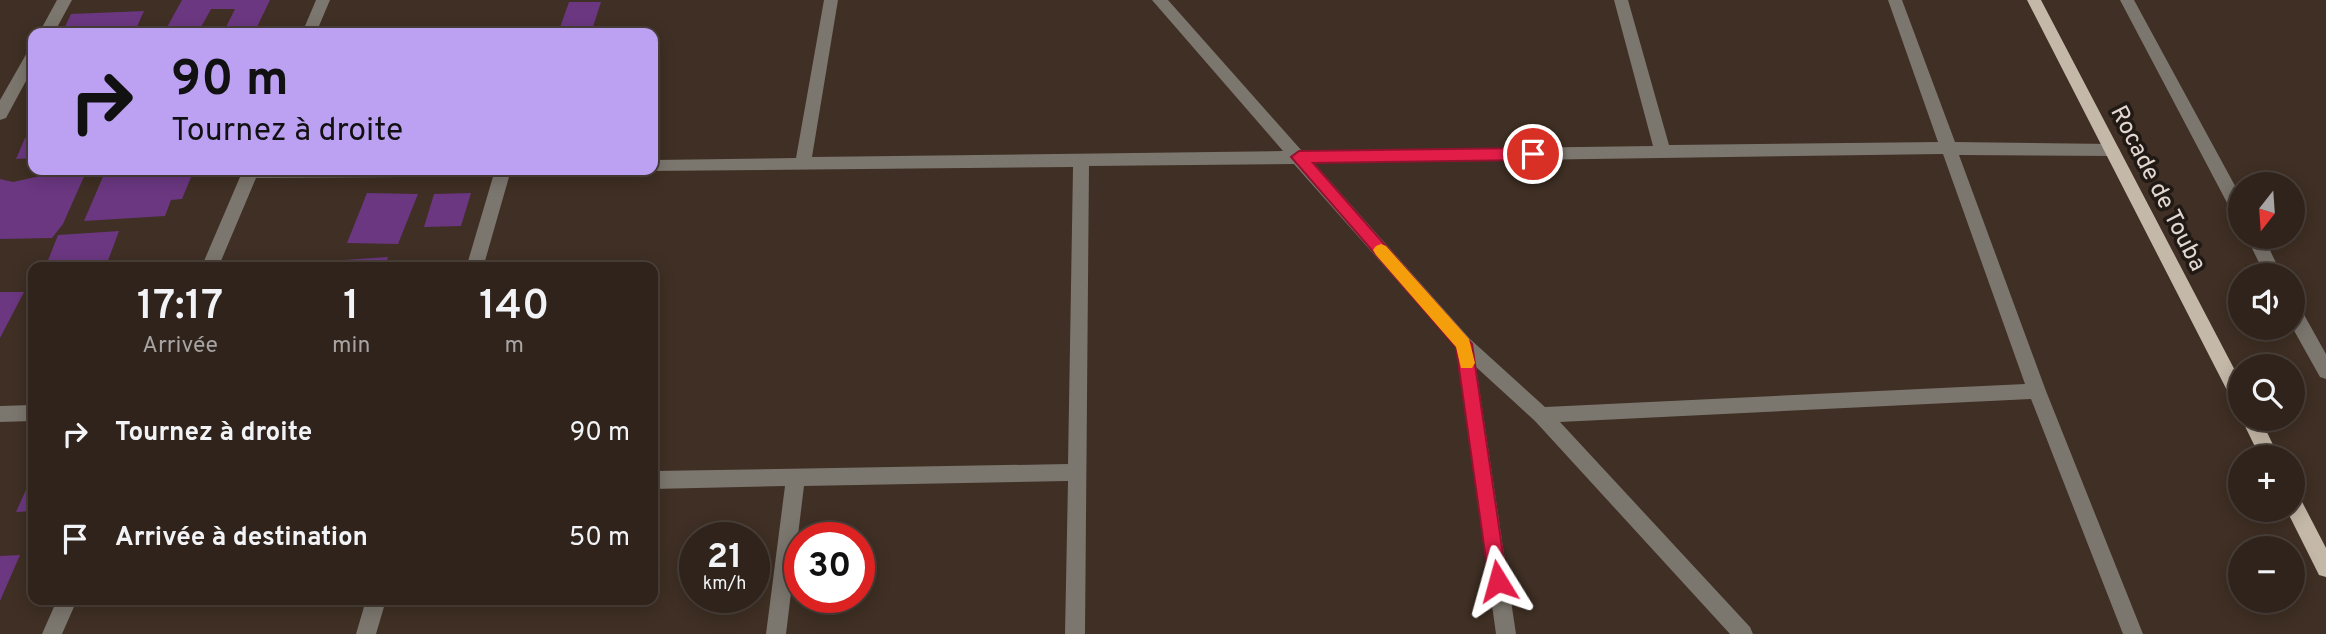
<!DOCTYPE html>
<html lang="fr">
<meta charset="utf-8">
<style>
:root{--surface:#2f231b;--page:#3b2f28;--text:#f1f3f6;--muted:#a7a4a3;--line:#4a403a}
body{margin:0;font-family:Overpass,sans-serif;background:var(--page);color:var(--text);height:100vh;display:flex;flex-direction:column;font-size:26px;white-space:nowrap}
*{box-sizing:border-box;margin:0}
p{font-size:23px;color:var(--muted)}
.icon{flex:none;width:38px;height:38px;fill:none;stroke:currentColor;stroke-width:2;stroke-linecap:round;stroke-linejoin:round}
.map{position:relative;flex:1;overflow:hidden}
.sheet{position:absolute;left:28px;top:262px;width:630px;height:343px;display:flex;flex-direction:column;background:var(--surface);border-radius:14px;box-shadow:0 4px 18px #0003,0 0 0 2px var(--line)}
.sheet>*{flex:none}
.hud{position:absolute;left:28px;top:28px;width:630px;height:147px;border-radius:14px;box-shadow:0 4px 18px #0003,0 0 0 2px var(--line);background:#bca0f2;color:#111;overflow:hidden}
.needle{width:46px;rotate:197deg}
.tools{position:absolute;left:2228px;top:172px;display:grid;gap:14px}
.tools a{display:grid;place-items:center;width:77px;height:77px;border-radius:50%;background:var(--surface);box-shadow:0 4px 18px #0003,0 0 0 2px var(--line);font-size:35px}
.speed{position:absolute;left:679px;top:522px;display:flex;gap:14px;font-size:35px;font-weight:700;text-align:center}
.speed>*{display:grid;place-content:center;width:91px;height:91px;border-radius:50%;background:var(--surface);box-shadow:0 4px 18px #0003,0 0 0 2px var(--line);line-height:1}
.speed small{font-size:18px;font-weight:400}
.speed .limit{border:10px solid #d22;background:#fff;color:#111}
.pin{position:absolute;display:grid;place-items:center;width:60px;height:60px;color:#fff;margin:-30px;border:4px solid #fff;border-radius:50%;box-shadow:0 2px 7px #0007}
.me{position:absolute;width:77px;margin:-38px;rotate:352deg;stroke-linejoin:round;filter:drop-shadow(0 0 5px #0008)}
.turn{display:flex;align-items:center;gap:24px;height:147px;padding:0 28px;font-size:32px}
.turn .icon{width:91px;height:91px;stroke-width:2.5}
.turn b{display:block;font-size:49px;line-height:60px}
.eta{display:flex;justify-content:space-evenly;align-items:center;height:119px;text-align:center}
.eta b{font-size:42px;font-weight:600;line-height:49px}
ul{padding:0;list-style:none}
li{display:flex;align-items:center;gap:21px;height:105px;padding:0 28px}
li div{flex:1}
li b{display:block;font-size:26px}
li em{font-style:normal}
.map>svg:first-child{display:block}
.building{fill:#6b3781}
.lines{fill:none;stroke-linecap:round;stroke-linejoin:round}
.minor{fill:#7b766e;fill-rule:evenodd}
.major{fill:#c4b8a8;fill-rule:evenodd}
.route{fill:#e11d48;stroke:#92132f;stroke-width:2}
.slow{fill:#f59e0b}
.labels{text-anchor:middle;stroke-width:7;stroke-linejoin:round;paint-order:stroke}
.street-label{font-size:24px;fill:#e3d8d1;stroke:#201914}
</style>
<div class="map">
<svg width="2326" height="634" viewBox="0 0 2326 634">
<rect width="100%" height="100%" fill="#3f2f24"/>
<path class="building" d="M182,0H270L256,29H225L235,9H211L200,29H166Z
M569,2H601L591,33H558Z
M144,11L134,33H62L71,14Z
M478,26L476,33H453L455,27Z
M25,138H33V158L16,159Z
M144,170H194L182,199L171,200L165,216L84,221L105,172Z
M86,172L63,224L52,238L0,239V179L13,182L45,175Z
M367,193L418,194L398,244L347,243Z
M471,193L461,226L424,227L434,194Z
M119,231L106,266L45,268L58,235Z
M388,257L385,268H342L344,260Z
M0,292H24L0,338Z
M33,474V511L16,512Z
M20,555L0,601V556Z"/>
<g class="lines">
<path class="minor" d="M57,0H72L54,33H39Z
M316,0H330L316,33H302Z
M824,0H838L812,157L1283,151L1152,0H1168L1302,151L1653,146L1614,0H1628L1669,145L1938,142L1888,0H1902L1955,142L2112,144L2120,150L2112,156L1959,155L2046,391L2143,634H2123L2031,399L1560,422L1750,627L1753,634H1730L1535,421L1476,367L1516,634H1496L1456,347L1294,164L1089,166L1085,634H1065L1068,481L804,486L786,634H766L785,486L653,489V471L1068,464L1073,167L647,171L653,170V160L796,158ZM1943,154L2025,384L1545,407L1470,339L1314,163Z
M2120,0H2134L2240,195V218L2234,216Z
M33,49V68L6,118L0,120V100L28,51Z
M243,170H412L410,175L404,177L256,178L218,268H201Z
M495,170H511L483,268H466Z
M2246,236H2263L2282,275H2265Z
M2292,302L2298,304L2326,354V379L2320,377L2292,327Z
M33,405V421L0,422V406Z
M57,600H77L62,634H42Z
M366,600H386L376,634H356Z"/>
<path class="major" d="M2027,0H2041L2240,380V406L2234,404Z
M2241,418H2260L2279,457H2260Z
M2292,493L2299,496L2326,548V577L2319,575L2286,509H2292Z"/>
</g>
<path class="route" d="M1533,148L1540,154L1533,160L1313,163L1472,344L1507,581L1505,587L1498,590L1492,587L1489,581L1456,347L1291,157L1299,151Z"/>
<path class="slow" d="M1381,244L1386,246L1469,339L1475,363L1472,368H1461L1456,347L1376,255L1373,250L1376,246Z"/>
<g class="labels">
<g class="street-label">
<text transform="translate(2159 188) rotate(63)" y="8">Rocade de Touba</text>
</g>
</g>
</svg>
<div class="tools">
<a><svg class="needle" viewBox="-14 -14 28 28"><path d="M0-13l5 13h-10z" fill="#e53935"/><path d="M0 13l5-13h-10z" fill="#a7a4a3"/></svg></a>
<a><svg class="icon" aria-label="sound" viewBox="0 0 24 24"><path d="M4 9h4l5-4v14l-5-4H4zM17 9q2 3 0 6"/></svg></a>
<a><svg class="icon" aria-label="search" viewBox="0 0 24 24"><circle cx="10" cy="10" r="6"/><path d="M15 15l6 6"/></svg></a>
<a>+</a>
<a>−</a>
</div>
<div class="speed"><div>21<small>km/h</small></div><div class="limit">30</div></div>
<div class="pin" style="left:1533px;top:154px;background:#d93025"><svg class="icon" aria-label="arrive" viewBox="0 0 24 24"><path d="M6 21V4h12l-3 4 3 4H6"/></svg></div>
<svg class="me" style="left:1498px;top:581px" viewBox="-20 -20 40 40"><path d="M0-17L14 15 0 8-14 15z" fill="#e11d48" stroke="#fff" stroke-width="4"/></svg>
<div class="hud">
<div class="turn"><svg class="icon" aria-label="right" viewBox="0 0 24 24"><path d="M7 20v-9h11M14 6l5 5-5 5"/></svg><div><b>90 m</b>Tournez à droite</div></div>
</div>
<section class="sheet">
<div class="eta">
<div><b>17:17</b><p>Arrivée</p></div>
<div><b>1</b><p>min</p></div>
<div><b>140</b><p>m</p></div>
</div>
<ul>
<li><svg class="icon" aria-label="right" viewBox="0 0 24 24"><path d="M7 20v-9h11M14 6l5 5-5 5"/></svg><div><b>Tournez à droite</b></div><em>90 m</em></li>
<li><svg class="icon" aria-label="arrive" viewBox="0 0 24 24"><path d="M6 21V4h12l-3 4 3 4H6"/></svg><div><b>Arrivée à destination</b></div><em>50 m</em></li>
</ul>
</section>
</div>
